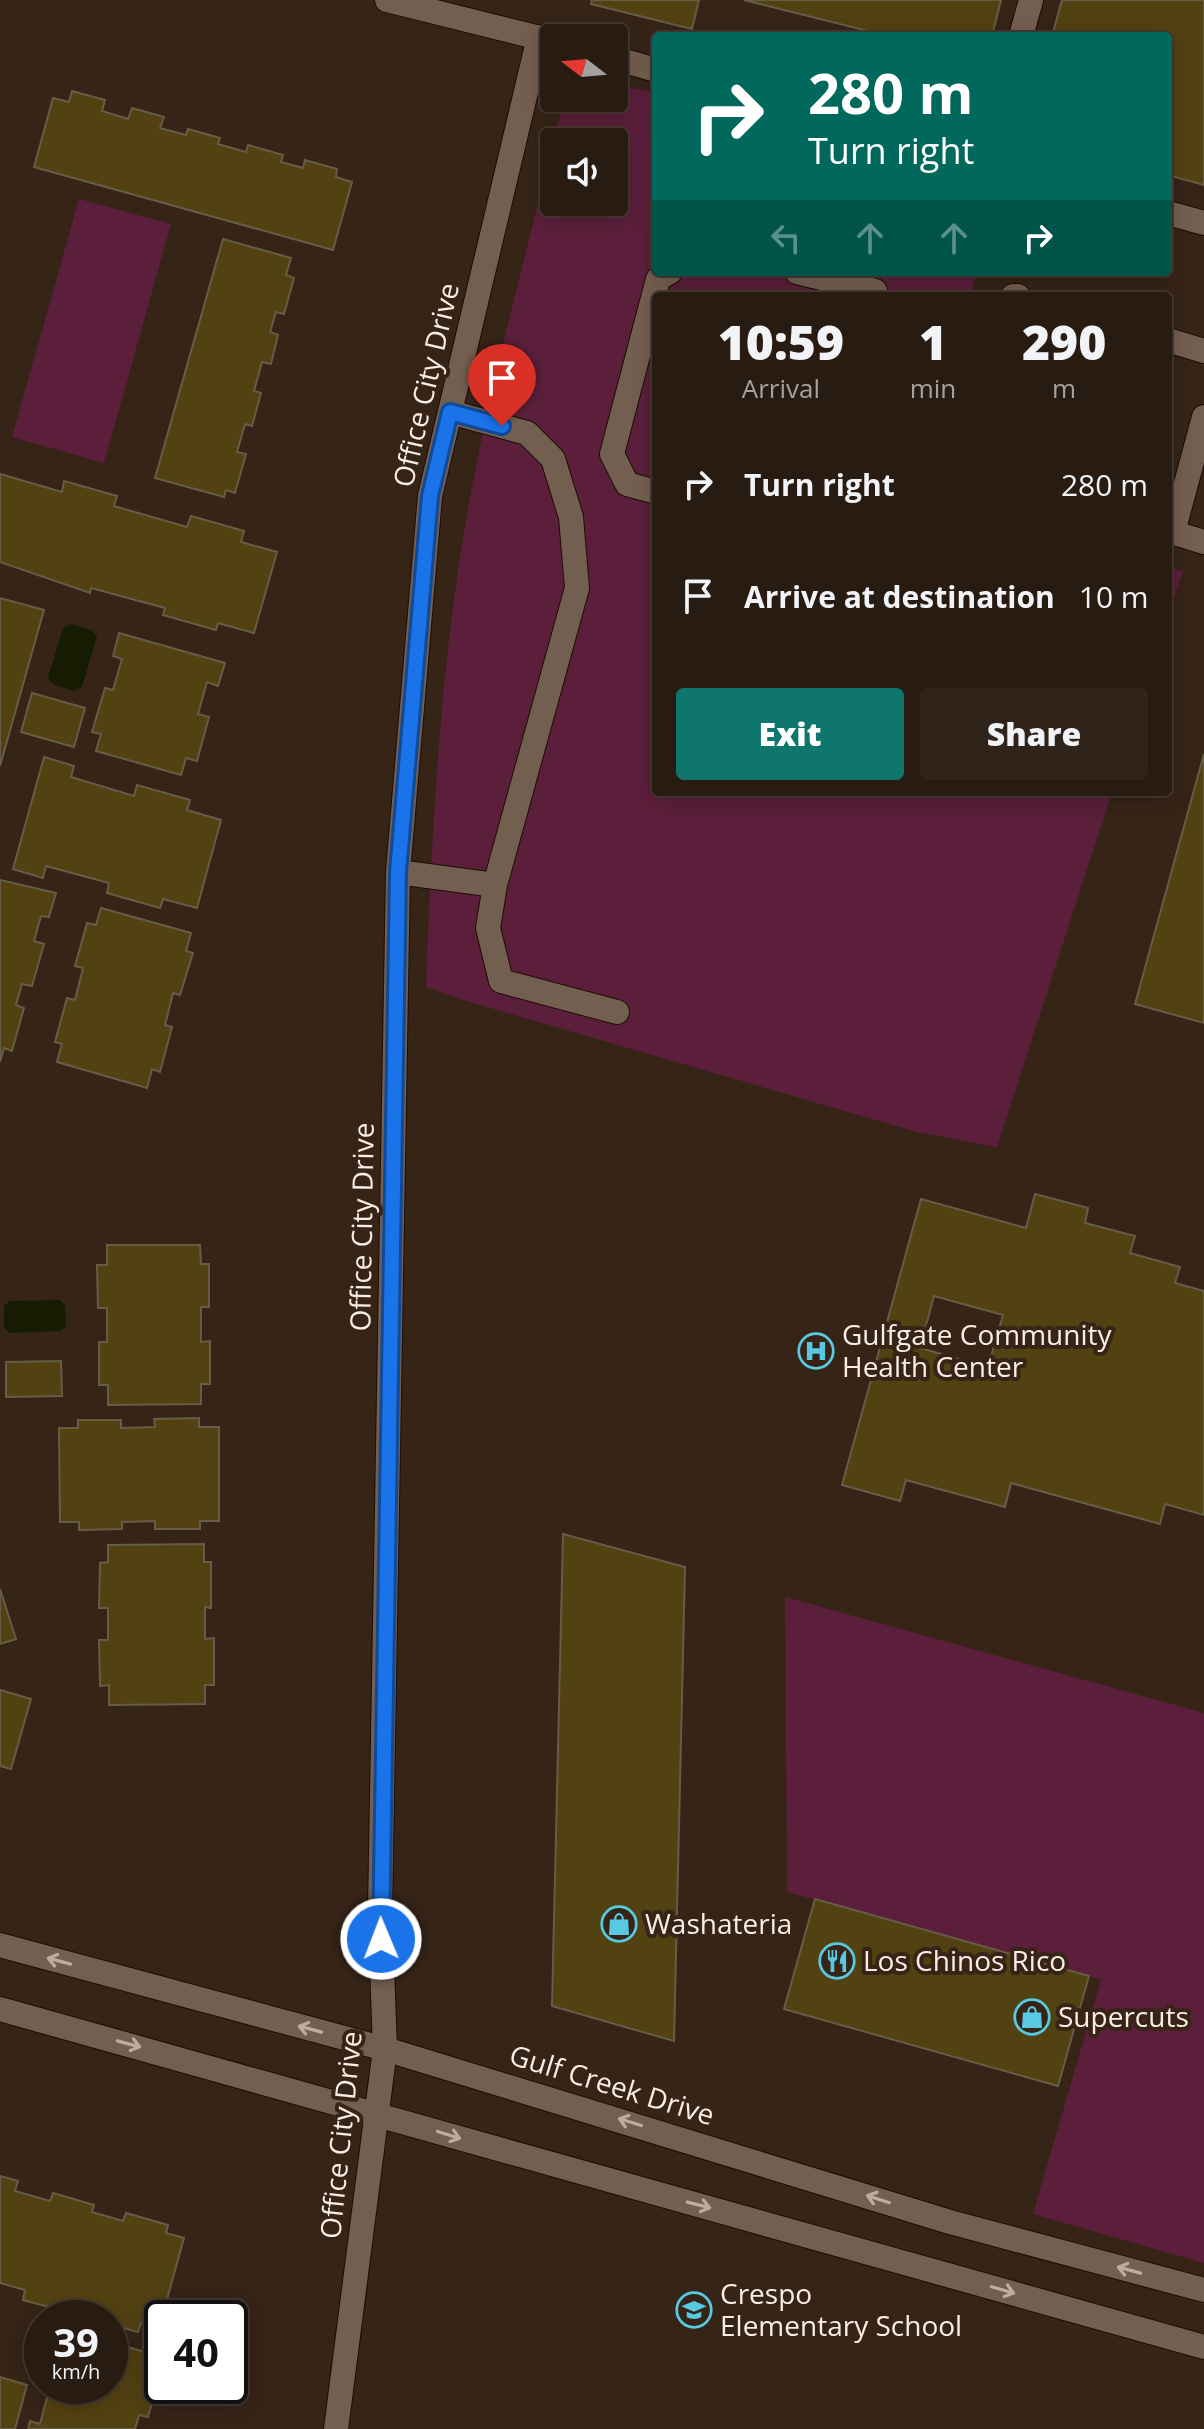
<!DOCTYPE html>
<style>
:root{--surface:#281b11;--page:#30241a;--text:#f1f3f6;--muted:#a5a19f;--line:#443931;--accent:#0f766e}
body{margin:0;font-family:"Open Sans",sans-serif;background:var(--page);color:var(--text);height:100vh;display:flex;flex-direction:column;font-size:30px;white-space:nowrap}
*{box-sizing:border-box;margin:0}
p{font-size:26px;color:var(--muted)}
.icon{flex:none;width:44px;height:44px;fill:none;stroke:currentColor;stroke-width:2;stroke-linecap:round;stroke-linejoin:round}
.map{position:relative;flex:1;overflow:hidden}
.sheet{position:absolute;left:652px;top:292px;width:520px;height:504px;display:flex;flex-direction:column;background:var(--surface);border-radius:8px;box-shadow:0 4px 20px #0003,0 0 0 2px var(--line)}
.sheet>*{flex:none}
.guide{position:absolute;left:652px;top:32px;width:520px;height:244px;border-radius:8px;box-shadow:0 4px 20px #0003,0 0 0 2px var(--line);background:#00695c;color:#fff;overflow:hidden}
.needle{width:52px;rotate:286deg}
.buttons{position:absolute;left:540px;top:24px;display:grid;gap:16px}
.buttons a{display:grid;place-items:center;width:88px;height:88px;border-radius:8px;background:var(--surface);box-shadow:0 4px 20px #0003,0 0 0 2px var(--line);font-size:40px}
.speed{position:absolute;left:24px;top:2300px;display:flex;gap:16px;font-size:40px;font-weight:700;text-align:center}
.speed>*{display:grid;place-content:center;width:104px;height:104px;border-radius:50%;background:var(--surface);box-shadow:0 4px 20px #0003,0 0 0 2px var(--line);line-height:1}
.speed small{font-size:20px;font-weight:400}
.speed .limit{border:4px solid #111;border-radius:12px;background:#fff;color:#111}
.pin{position:absolute;display:grid;place-items:center;width:68px;height:68px;color:#fff;margin:-82px -34px;border-radius:50% 50% 50% 0;rotate:-45deg;box-shadow:0 0 8px #0007}
.pin .icon{rotate:45deg}
.me{position:absolute;width:88px;margin:-44px;rotate:359deg;stroke-linejoin:round;filter:drop-shadow(0 0 6px #0008)}
.turn{display:flex;align-items:center;gap:28px;height:168px;padding:0 24px;font-size:36px}
.turn .icon{width:104px;height:104px;stroke-width:2.5}
.turn b{display:block;font-size:56px;line-height:68px}
.lanes{display:flex;align-items:center;height:76px;padding:0 24px;background:#0003;justify-content:center;gap:40px;direction:ltr}
.lanes .off{opacity:.35}
.eta{display:flex;justify-content:space-evenly;align-items:center;height:136px;text-align:center}
.eta b{font-size:48px;font-weight:800;line-height:56px}
.button{display:flex;gap:16px;margin-top:auto;padding:16px 24px}
.button a{flex:1;height:92px;border-radius:8px;background:var(--accent);color:#fff;font-size:32px;font-weight:800;line-height:92px;text-align:center}
.button a+a{background:var(--page);color:var(--text)}
ul{padding:0;list-style:none}
li{display:flex;align-items:center;gap:24px;height:112px;padding:0 24px}
li div{flex:1}
li b{display:block;font-size:30px}
li em{font-style:normal}
.map>svg:first-child{display:block}
.green{fill:#5c1f3b;fill-rule:evenodd}
.water{fill:#161c02}
.building{fill:#524111;stroke:#665d47;stroke-width:2;fill-rule:evenodd}
.lines{fill:none;stroke-linecap:round;stroke-linejoin:round}
.minor-casing{stroke:#1d0d03;stroke-width:26}
.minor{stroke:#735f50;stroke-width:24}
.oneway{stroke:#bdada1}
.route-casing{stroke:#114b97;stroke-width:20}
.route{stroke:#1a73e8;stroke-width:14}
.labels{text-anchor:middle;stroke-width:8;stroke-linejoin:round;paint-order:stroke}
.street-label{font-size:28px;fill:#f9ede4;stroke:#362417}
.poi-label{font-size:28px;fill:#f9ede4;stroke:#362417;text-anchor:start}
</style>
<div class="map">
<svg width="1204" height="2429" viewBox="0 0 1204 2429">
<rect width="100%" height="100%" fill="#362417"/>
<path class="green" d="M614,85L656,92V272H977L970,296H656V792H1112L997,1147L917,1132L463,1000L426,987C431,857 437,728 454,600C475,436 521,276 560,115L572,98H614ZM554,142H614V202H554Z
M79,199L171,224L104,463L12,437Z
M1168,568L1183,571L1168,617Z
M785,1597L1204,1713V2263L1033,2214L1101,1980L787,1892Z"/>
<path class="water" d="M71,624L91,630L97,636L82,687L74,691L53,684L48,678L63,628Z
M60,1300L65,1305L66,1327L60,1331L10,1333L4,1328V1306L9,1301Z"/>
<path class="building" d="M592,0H699L692,29L591,4Z
M744,0H1001L992,36H888Z
M1062,0H1204V185L1168,175V36H1052Z
M72,91L105,100L102,111L128,119L132,108L164,117L160,128L186,135L188,129L220,138L218,144L246,152L248,145L283,155L281,162L303,168L305,160L337,169L336,177L352,182L333,250L34,167L53,98L69,102Z
M223,239L291,258L286,275L294,278L284,314L276,312L270,332L278,335L271,364L262,362L254,391L261,393L252,426L245,424L237,452L246,454L235,493L226,490L224,497L155,478Z
M0,474L62,492L64,481L117,496L114,506L187,527L191,516L244,531L241,542L277,552L254,633L218,623L216,630L163,615L165,608L91,588L90,593L0,562Z
M0,598L44,610L0,766Z
M119,633L225,663L218,686L207,682L198,714L209,717L197,761L186,758L181,775L96,751L101,734L92,732L105,688L113,690L122,659L113,656Z
M32,693L85,708L74,747L21,732Z
M1204,754V1023L1135,1004Z
M44,757L74,766L71,777L134,796L137,785L190,800L187,810L221,820L197,908L163,899L160,908L107,893L109,883L46,866L43,878L13,869Z
M0,880L56,893L49,917L41,916L34,941L44,944L32,986L22,984L16,1005L24,1008L12,1051L4,1048L0,1062Z
M101,908L191,933L186,951L193,953L180,995L173,993L165,1025L172,1027L160,1072L152,1069L147,1088L57,1062L62,1044L55,1042L67,998L75,1000L83,968L75,966L87,923L96,925Z
M1035,1194L1088,1208L1085,1223L1135,1236L1130,1253L1180,1267L1175,1283L1204,1291V1515L1165,1504L1160,1524L1011,1483L1005,1507L906,1480L900,1501L842,1485L921,1199L1026,1228ZM934,1296L1003,1315L988,1367L920,1348Z
M107,1245H200L201,1264H209V1307H201V1342L210,1341V1384H201V1404L108,1405V1385H99V1342H107V1308H98L97,1265H107Z
M61,1361L62,1396L6,1397V1362Z
M199,1418V1427H219V1521H200V1529H155V1521L122,1522V1529L79,1530V1522H60L59,1428H78V1420H121V1428L155,1427L154,1419Z
M563,1534L685,1567L674,2041L552,2006Z
M204,1544V1562H211V1608L205,1607V1639L214,1638V1685H205V1704L109,1705V1685L100,1686L99,1640H108V1608H99L100,1563L108,1562V1545Z
M0,1589L16,1639L0,1644Z
M0,1690L31,1699L11,1769L0,1766Z
M815,1899L1089,1976L1058,2086L784,2009Z
M0,2176L18,2181L15,2191L50,2201L53,2193L94,2205L92,2212L123,2221L126,2213L168,2225L166,2233L184,2238L159,2328L141,2323L138,2332L110,2324V2318H96L98,2311L67,2302L64,2311L23,2300L25,2290L0,2283Z
M110,2342L156,2355L150,2375L159,2377L148,2417L139,2415L135,2429H28L30,2421L40,2424L49,2390L41,2387L42,2384L110,2386Z
M0,2377L27,2385L15,2429H0Z"/>
<g class="lines">
<defs>
<path id="minor" d="M387,0L552,41
M1021,36L1031,0
M614,58L656,70
M1168,213L1204,223
M797,272L875,291
M1013,296H1018
M1168,340L1204,351
M656,492L627,484L612,454L658,279L670,272
M1168,531L1204,542
M1173,532L1204,417
M398,872L495,885L577,588L571,517L553,459L527,433L450,412
M495,885L488,928L501,981L617,1012
M0,1945L385,2049L950,2222L1204,2290
M0,2009L1204,2347
M336,2429L385,2049L380,1911L398,872L430,496L539,37"/>
</defs>
<use href="#minor" class="minor-casing"/>
<use href="#minor" class="minor"/>
</g>
<defs><path id="oneway-shaft" d="M-6 0H5M1.5-3L5.5 0L1.5 3" fill="none" stroke-width="1.6" stroke-linecap="round" stroke-linejoin="round" transform="scale(2)"/></defs>
<g class="oneway">
<use href="#oneway-shaft" transform="translate(59 1961) rotate(-165)"/>
<use href="#oneway-shaft" transform="translate(310 2029) rotate(-165)"/>
<use href="#oneway-shaft" transform="translate(129 2044) rotate(15)"/>
<use href="#oneway-shaft" transform="translate(630 2122) rotate(-163)"/>
<use href="#oneway-shaft" transform="translate(449 2135) rotate(17)"/>
<use href="#oneway-shaft" transform="translate(878 2199) rotate(-162)"/>
<use href="#oneway-shaft" transform="translate(699 2205) rotate(14)"/>
<use href="#oneway-shaft" transform="translate(1129 2270) rotate(-165)"/>
<use href="#oneway-shaft" transform="translate(1003 2290) rotate(16)"/>
</g>
<g class="lines">
<defs>
<path id="route" d="M381,1939L398,872L430,496L450,412L502,426"/>
</defs>
<use href="#route" class="route-casing"/>
<use href="#route" class="route"/>
</g>
<defs>
<symbol id="hospital-ring" viewBox="-11 -11 22 22"><circle r="9.5" fill="#362417" stroke="#57c9e1" stroke-width="1.5"/><path d="M-5-5h3v3.5h4V-5h3V5h-3V1.5h-4V5h-3Z" fill="#57c9e1"/></symbol>
<symbol id="shop-ring" viewBox="-11 -11 22 22"><circle r="9.5" fill="#362417" stroke="#57c9e1" stroke-width="1.5"/><path d="M-5-2.5h2.3a2.7 3.5 0 0 1 5.4 0H5L5.5 6h-11ZM-1.5-2.5h3a1.5 2.3 0 0 0-3 0Z" fill="#57c9e1"/></symbol>
<symbol id="restaurant-ring" viewBox="-11 -11 22 22"><circle r="9.5" fill="#362417" stroke="#57c9e1" stroke-width="1.5"/><path d="M-5-6h1v4h1v-4h1v4h1v-4h1v5L-1.5 .5V6h-2V.5L-5-1ZM5-6V6H3V1.5H1.5Q1.5-4 5-6Z" fill="#57c9e1"/></symbol>
<symbol id="school-ring" viewBox="-11 -11 22 22"><circle r="9.5" fill="#362417" stroke="#57c9e1" stroke-width="1.5"/><path d="M0-5L7-2L0 1L-7-2ZM-4 1L0 2.5L4 1V4Q0 6-4 4Z" fill="#57c9e1"/></symbol>
</defs>
<g fill-rule="evenodd">
<use href="#hospital-ring" x="796" y="1331" width="40" height="40"/>
<use href="#shop-ring" x="599" y="1904" width="40" height="40"/>
<use href="#restaurant-ring" x="817" y="1941" width="40" height="40"/>
<use href="#shop-ring" x="1012" y="1997" width="40" height="40"/>
<use href="#school-ring" x="674" y="2290" width="40" height="40"/>
</g>
<g class="labels">
<g class="street-label">
<text transform="translate(426 385) rotate(-77)" y="10">Office City Drive</text>
<text transform="translate(362 1227) rotate(-89)" y="10">Office City Drive</text>
<text transform="translate(612 2085) rotate(17)" y="10">Gulf Creek Drive</text>
<text transform="translate(341 2135) rotate(-84)" y="10">Office City Drive</text>
</g>
<g class="poi-label">
<text x="842" y="1345">Gulfgate Community<tspan x="842" dy="32">Health Center</tspan></text>
<text x="645" y="1934">Washateria</text>
<text x="863" y="1971">Los Chinos Rico</text>
<text x="1058" y="2027">Supercuts</text>
<text x="720" y="2304">Crespo<tspan x="720" dy="32">Elementary School</tspan></text>
</g>
</g>
</svg>
<div class="buttons">
<a><svg class="needle" viewBox="-14 -14 28 28"><path d="M0-13l5 13h-10z" fill="#e53935"/><path d="M0 13l5-13h-10z" fill="#a5a19f"/></svg></a>
<a><svg class="icon" aria-label="sound" viewBox="0 0 24 24"><path d="M4 9h4l5-4v14l-5-4H4zM17 9q2 3 0 6"/></svg></a>
</div>
<div class="speed"><div>39<small>km/h</small></div><div class="limit">40</div></div>
<div class="pin" style="left:502px;top:426px;background:#d93025"><svg class="icon" aria-label="arrive" viewBox="0 0 24 24"><path d="M6 21V4h12l-3 4 3 4H6"/></svg></div>
<svg class="me" style="left:381px;top:1939px" viewBox="-20 -20 40 40"><circle r="17" fill="#1a73e8" stroke="#fff" stroke-width="3"/><path d="M0-11L8 9 0 5-8 9z" fill="#fff"/></svg>
<div class="guide">
<div class="turn"><svg class="icon" aria-label="right" viewBox="0 0 24 24"><path d="M7 20v-9h11M14 6l5 5-5 5"/></svg><div><b>280 m</b>Turn right</div></div>
<div class="lanes"><svg class="icon off" aria-label="left" viewBox="0 0 24 24"><path d="M17 20v-9H6M10 6l-5 5 5 5"/></svg><svg class="icon off" aria-label="ahead" viewBox="0 0 24 24"><path d="M12 20V5M6 11l6-6 6 6"/></svg><svg class="icon off" aria-label="ahead" viewBox="0 0 24 24"><path d="M12 20V5M6 11l6-6 6 6"/></svg><svg class="icon" aria-label="right" viewBox="0 0 24 24"><path d="M7 20v-9h11M14 6l5 5-5 5"/></svg></div>
</div>
<section class="sheet">
<div class="eta">
<div><b>10:59</b><p>Arrival</p></div>
<div><b>1</b><p>min</p></div>
<div><b>290</b><p>m</p></div>
</div>
<ul>
<li><svg class="icon" aria-label="right" viewBox="0 0 24 24"><path d="M7 20v-9h11M14 6l5 5-5 5"/></svg><div><b>Turn right</b></div><em>280 m</em></li>
<li><svg class="icon" aria-label="arrive" viewBox="0 0 24 24"><path d="M6 21V4h12l-3 4 3 4H6"/></svg><div><b>Arrive at destination</b></div><em>10 m</em></li>
</ul>
<div class="button"><a>Exit</a><a>Share</a></div>
</section>
</div>
